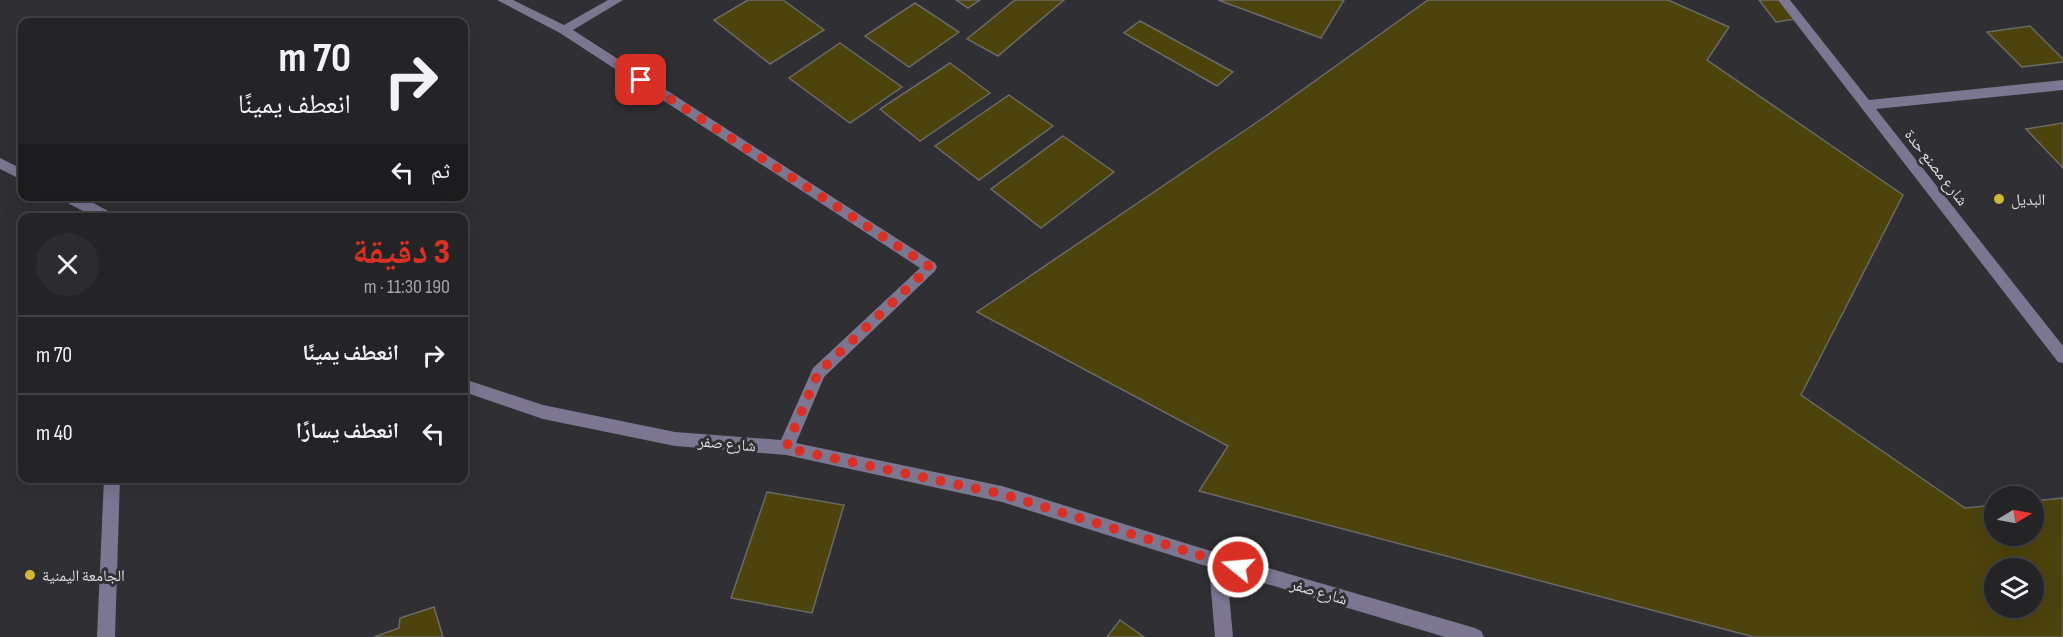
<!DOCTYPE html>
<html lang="ar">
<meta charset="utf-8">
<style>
:root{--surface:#242326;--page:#2c2b2e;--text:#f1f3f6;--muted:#a3a4a7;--line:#414043;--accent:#d93025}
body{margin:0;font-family:"Sofia Sans Condensed","Noto Naskh Arabic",sans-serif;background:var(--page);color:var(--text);direction:rtl;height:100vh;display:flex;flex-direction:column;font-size:22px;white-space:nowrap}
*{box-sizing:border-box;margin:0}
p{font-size:20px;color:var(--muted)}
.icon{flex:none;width:33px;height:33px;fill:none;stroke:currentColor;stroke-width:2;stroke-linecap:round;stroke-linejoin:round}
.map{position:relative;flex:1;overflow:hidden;direction:ltr}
.drawer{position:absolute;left:18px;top:213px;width:450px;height:270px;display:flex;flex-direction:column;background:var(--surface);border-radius:12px;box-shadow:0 6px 24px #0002,0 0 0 2px var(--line);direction:rtl}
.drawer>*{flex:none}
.hud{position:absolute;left:18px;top:18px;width:450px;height:183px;border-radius:12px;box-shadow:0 6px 24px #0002,0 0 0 2px var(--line);direction:rtl;background:#242326;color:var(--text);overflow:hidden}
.needle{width:39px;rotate:80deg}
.buttons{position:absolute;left:1984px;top:486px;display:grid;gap:12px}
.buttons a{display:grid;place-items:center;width:60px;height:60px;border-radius:50%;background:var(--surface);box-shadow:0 6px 24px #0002,0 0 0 2px var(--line);font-size:30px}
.pin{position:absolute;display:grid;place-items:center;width:51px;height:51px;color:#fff;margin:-26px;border-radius:12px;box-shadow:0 3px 9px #0006}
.me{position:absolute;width:66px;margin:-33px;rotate:287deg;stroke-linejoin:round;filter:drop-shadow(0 0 4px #0008)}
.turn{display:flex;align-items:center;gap:21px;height:126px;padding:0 18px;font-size:27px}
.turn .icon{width:78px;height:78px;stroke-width:2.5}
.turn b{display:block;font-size:42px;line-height:51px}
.then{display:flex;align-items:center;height:57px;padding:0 18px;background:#0003;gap:12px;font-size:22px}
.round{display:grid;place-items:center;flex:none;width:63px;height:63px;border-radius:32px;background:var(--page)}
.summary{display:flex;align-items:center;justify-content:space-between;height:102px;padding:0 18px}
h1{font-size:36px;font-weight:800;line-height:45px;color:var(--accent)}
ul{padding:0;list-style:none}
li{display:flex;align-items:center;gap:18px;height:78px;padding:0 18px;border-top:2px solid var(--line)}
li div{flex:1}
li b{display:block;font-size:22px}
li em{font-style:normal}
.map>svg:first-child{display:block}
.building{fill:#4d430d;stroke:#6b6a66;stroke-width:1.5;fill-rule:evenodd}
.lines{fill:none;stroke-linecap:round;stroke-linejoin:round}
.minor{fill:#7c7691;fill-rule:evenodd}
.route{stroke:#d93025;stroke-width:10;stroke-dasharray:0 18}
.poi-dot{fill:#d0b836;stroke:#302f33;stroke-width:2}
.labels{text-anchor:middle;stroke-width:6;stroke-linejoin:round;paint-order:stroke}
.street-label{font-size:16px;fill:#dedee0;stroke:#302f33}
.poi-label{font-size:16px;fill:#dedee0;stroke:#302f33;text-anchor:start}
</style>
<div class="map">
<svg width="2063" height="637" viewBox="0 0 2063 637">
<rect width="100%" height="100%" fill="#302f33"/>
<path class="building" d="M748,0H783L824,30L770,64L714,20Z
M956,0H980L968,8Z
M1015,0H1064L998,56L967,39Z
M1218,0H1344L1321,38Z
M1428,0H1668L1729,27L1707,60L1903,195L1801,395L1965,508L1995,505V536H2034V501L2063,498V637H1754L1199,491L1228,446L977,312L1266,116ZM1995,568H2034V608H1995Z
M1759,0H1780L1795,19L1776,22Z
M915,3L959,32L909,67L865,36Z
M1140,21L1233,72L1217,86L1124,33Z
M2030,26L2063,59V62L2022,67L1987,32Z
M840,43L902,87L850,123L789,78Z
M950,63L990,93L920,141L880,109Z
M1009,95L1053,126L979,180L935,146Z
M2063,123V168L2026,129Z
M1063,136L1114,172L1041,228L991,189Z
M767,492L844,505L812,613L731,598Z
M434,607L443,637H374L399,628L400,618Z
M1120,620L1144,637H1107Z"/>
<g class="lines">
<path class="minor" d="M497,0H513L564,25L608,0H623L573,30L935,263L937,267L935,271L824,377L796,443L1002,486L1217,553L1475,628L1481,631L1484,637H1445L1227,572L1233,637H1215L1209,567L1002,502L786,455L675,446L543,419L464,392V379L543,405L675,432L781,440L813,368L920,268L560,33Z
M1778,0H1790L1869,100L2063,80V90L1876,109L2063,346V363L2058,362Z
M0,158L22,169V180L0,169Z
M60,196H80L114,214L116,218H96L62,200Z
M104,478H120L115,637H97Z"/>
</g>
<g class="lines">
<path class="route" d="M641,80L930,267L818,373L786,448L1002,494L1238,567"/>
</g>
<g class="poi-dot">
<circle cx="1999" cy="199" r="6"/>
<circle cx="30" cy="575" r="6"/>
</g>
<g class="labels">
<g class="street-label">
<text transform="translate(1937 167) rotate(52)" y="6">شارع مصنع حدة</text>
<text transform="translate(727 443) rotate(5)" y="6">شارع صفر</text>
<text transform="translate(1319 591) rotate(16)" y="6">شارع صفر</text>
</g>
<g class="poi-label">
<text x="2011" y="205">البديل</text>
<text x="42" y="581">الجامعة اليمنية</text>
</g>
</g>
</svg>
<div class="buttons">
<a><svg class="needle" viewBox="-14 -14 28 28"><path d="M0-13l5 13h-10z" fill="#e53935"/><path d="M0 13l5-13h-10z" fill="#a3a4a7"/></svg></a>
<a><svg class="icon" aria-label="layers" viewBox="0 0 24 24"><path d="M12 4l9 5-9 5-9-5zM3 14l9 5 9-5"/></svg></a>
</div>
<div class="pin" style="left:641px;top:80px;background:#d93025"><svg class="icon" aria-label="arrive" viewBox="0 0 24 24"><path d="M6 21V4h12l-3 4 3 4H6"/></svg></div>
<svg class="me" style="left:1238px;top:567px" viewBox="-20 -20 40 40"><circle r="17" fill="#d93025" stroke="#fff" stroke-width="3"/><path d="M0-11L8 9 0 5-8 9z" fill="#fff"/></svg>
<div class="hud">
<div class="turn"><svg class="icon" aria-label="right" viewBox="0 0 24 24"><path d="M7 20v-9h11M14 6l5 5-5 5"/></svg><div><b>70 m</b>انعطف يمينًا</div></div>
<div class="then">ثم<svg class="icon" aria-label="left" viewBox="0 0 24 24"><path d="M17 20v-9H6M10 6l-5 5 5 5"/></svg></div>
</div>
<section class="drawer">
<div class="summary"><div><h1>3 دقيقة</h1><p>190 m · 11:30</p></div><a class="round"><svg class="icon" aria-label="close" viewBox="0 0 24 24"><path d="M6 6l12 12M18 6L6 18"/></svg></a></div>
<ul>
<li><svg class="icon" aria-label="right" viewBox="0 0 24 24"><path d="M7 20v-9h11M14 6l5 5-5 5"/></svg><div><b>انعطف يمينًا</b></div><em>70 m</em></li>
<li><svg class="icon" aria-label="left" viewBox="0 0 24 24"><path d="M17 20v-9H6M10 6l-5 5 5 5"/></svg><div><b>انعطف يسارًا</b></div><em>40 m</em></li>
</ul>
</section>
</div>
